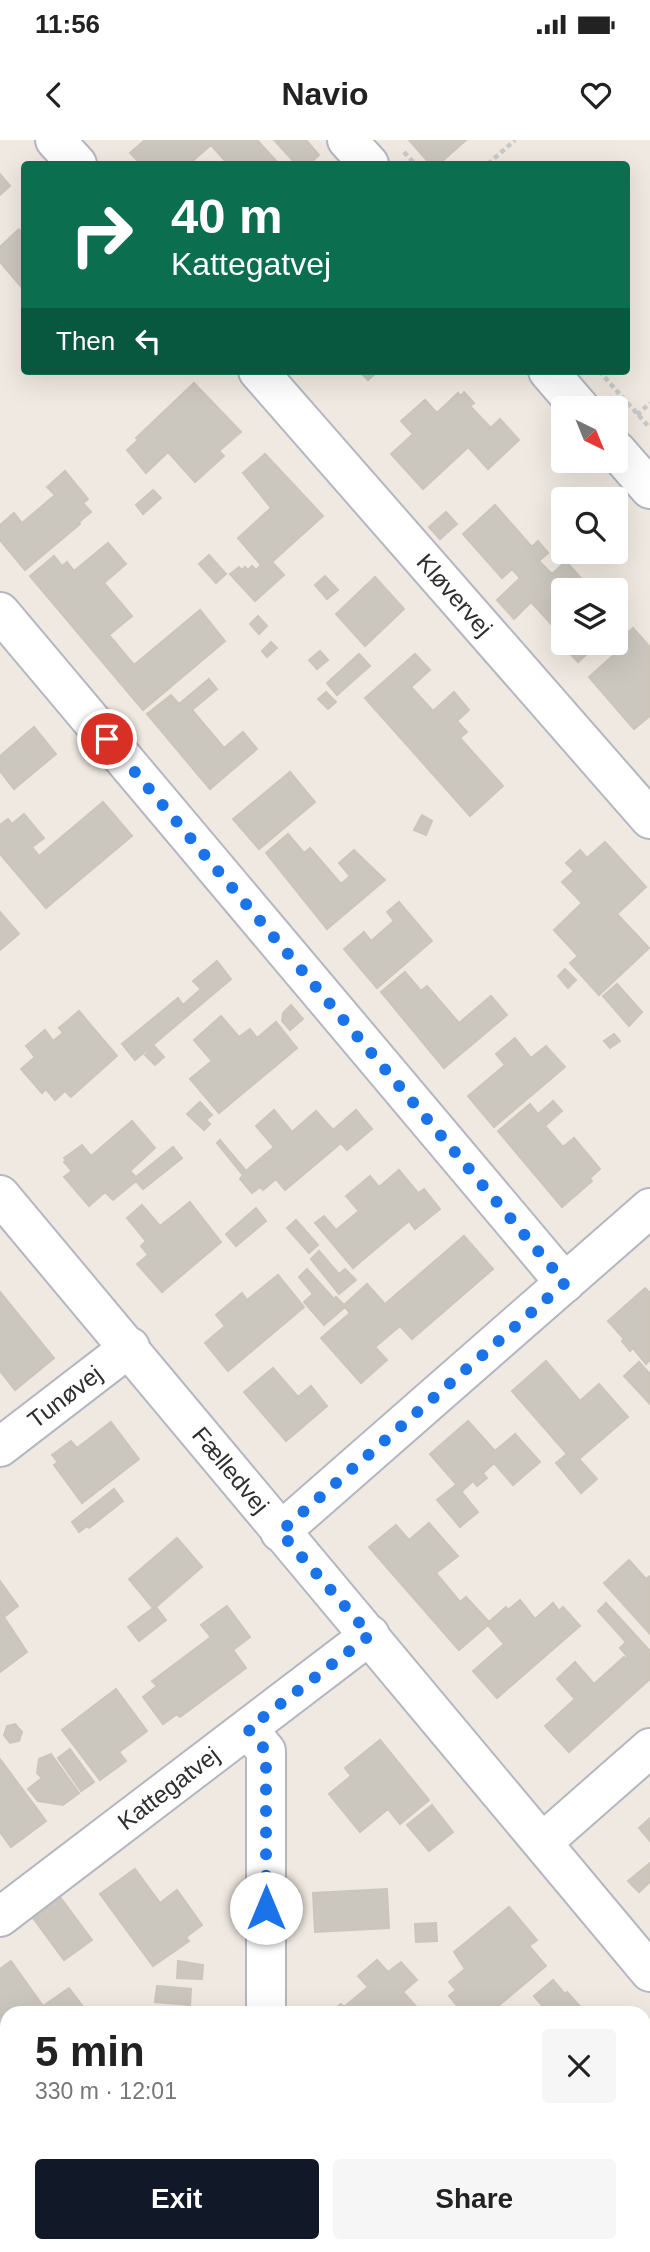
<!DOCTYPE html>
<meta charset="utf-8">
<style>
:root{--surface:#fff;--page:#f6f6f6;--text:#222;--muted:#767676;--accent:#111827}
body{margin:0;font-family:Helvetica,sans-serif;background:var(--page);color:var(--text);height:100vh;display:flex;flex-direction:column;font-size:26px;white-space:nowrap}
*{box-sizing:border-box;margin:0}
p{font-size:23px;color:var(--muted)}
.icon{flex:none;width:38px;height:38px;fill:none;stroke:currentColor;stroke-width:2;stroke-linecap:round;stroke-linejoin:round}
.map{position:relative;flex:1;overflow:hidden}
.drawer{position:absolute;left:0px;top:1866px;width:651px;height:247px;display:flex;flex-direction:column;background:var(--surface);border-radius:21px 21px 0 0;box-shadow:0 7px 28px #0002}
.drawer>*{flex:none}
.top-card{position:absolute;left:21px;top:21px;width:609px;height:214px;border-radius:7px;box-shadow:0 7px 28px #0002;background:#0b6e4f;color:#fff;overflow:hidden}
.needle{width:46px;rotate:137deg}
.fabs{position:absolute;left:551px;top:256px;display:grid;gap:14px}
.fabs a{display:grid;place-items:center;width:77px;height:77px;border-radius:7px;background:var(--surface);box-shadow:0 7px 28px #0002;font-size:35px}
.pin{position:absolute;display:grid;place-items:center;width:60px;height:60px;color:#fff;margin:-30px;border:4px solid #fff;border-radius:50%;box-shadow:0 2px 7px #0007}
.me{position:absolute;width:77px;margin:-38px;rotate:0deg;stroke-linejoin:round;filter:drop-shadow(0 0 5px #0008)}
.turn{display:flex;align-items:center;gap:24px;height:147px;padding:0 35px;font-size:32px}
.turn .icon{width:91px;height:91px;stroke-width:2.5}
.turn b{display:block;font-size:49px;line-height:60px}
.then{display:flex;align-items:center;height:66px;padding:0 35px;background:#0003;gap:14px;font-size:26px}
.round{display:grid;place-items:center;flex:none;width:74px;height:74px;border-radius:7px;background:var(--page)}
.overview{display:flex;align-items:center;justify-content:space-between;height:119px;padding:0 35px}
h1{font-size:42px;font-weight:600;line-height:52px}
.button{display:flex;gap:14px;margin-top:auto;padding:14px 35px}
.button a{flex:1;height:80px;border-radius:7px;background:var(--accent);color:#fff;font-size:28px;font-weight:600;line-height:80px;text-align:center}
.button a+a{background:var(--page);color:var(--text)}
.status{display:flex;justify-content:space-between;align-items:center;height:49px;padding:0 35px;background:var(--surface);direction:ltr}
.status svg{height:19px;fill:currentColor}
header{display:flex;justify-content:space-between;align-items:center;height:91px;padding:0 35px;background:var(--surface);font-size:32px;font-weight:600}
.map>svg:first-child{display:block}
.building{fill:#cbc7bf;stroke:#cbc5ba;stroke-width:2}
.lines{fill:none;stroke-linecap:round;stroke-linejoin:round}
.street-casing{stroke:#b4b7c1;stroke-width:42}
.path{stroke:#c9c9c9;stroke-width:4.5;stroke-dasharray:5 3.5;stroke-linecap:butt}
.street{stroke:#fff;stroke-width:38}
.route{stroke:#1a73e8;stroke-width:12;stroke-dasharray:0 21.6}
.labels{text-anchor:middle;stroke-width:5;stroke-linejoin:round;paint-order:stroke}
.street-label{font-size:24px;fill:#2e2e2e;stroke:#fff}
</style>
<div class="status"><b>11:56</b><svg viewBox="0 0 49 12"><path d="M0 12V9h3v3zM5 12V6h3v6zM10 12V3h3v9zM15 12V0h3v12zM26 1h20v11H26zM47 4h2v5h-2z"/></svg></div>
<header><svg class="icon" aria-label="back" viewBox="0 0 24 24"><path d="M15 5l-7 7 7 7"/></svg>Navio<svg class="icon" aria-label="heart" viewBox="0 0 24 24"><path d="M12 20l-8-8c-3-5 5-10 8-4 3-6 11-1 8 4z"/></svg></header>
<div class="map">
<svg width="650" height="2112" viewBox="0 0 650 2112">
<rect width="100%" height="100%" fill="#efe9e1"/>
<path class="building" d="M145,0H257L279,24H228L211,5L189,24H141L130,13Z
M274,0H306L319,15L309,24H296Z
M409,0H466L439,24H430Z
M0,34L10,46L0,55Z
M19,89L24,96V150L0,122V107Z
M359,231H378L368,240Z
M194,243L241,292L219,311L224,316L195,342L168,312L146,333L127,310L138,300L136,298Z
M464,252L474,263L470,266L490,287L423,349L391,314L413,294L401,281L425,260L437,273L458,253L461,256Z
M500,279L519,300L488,329L469,308Z
M265,314L323,376L272,422L284,435L255,461L230,434L239,427L242,430L245,427L248,430L252,426L256,430L261,425L238,398L271,368L243,333Z
M65,331L88,359L83,363L91,372L79,382L80,384L25,430L0,400V385L14,373L22,383L55,355L47,347Z
M153,350L161,358L143,374L136,365Z
M495,365L532,407L538,401L548,413L539,421L552,434L566,421L591,450H564V498L531,462L514,479L497,460L520,438L512,429L502,438L463,394Z
M446,372L457,384L440,399L429,387Z
M108,403L126,424L104,443L132,476L109,495L134,525L200,470L225,501L143,570L30,436L54,416L62,426L67,422L74,431Z
M209,415L226,434L216,443L199,424Z
M325,436L338,450L327,459L315,445Z
M375,437L404,469L365,506L336,474Z
M258,476L267,486L259,494L250,484Z
M633,488L650,507V576L634,589L589,537L617,512L612,506Z
M271,502L277,508L267,517L262,511Z
M568,502H600L578,522L564,507Z
M320,511L328,520L317,529L309,520Z
M359,514L370,526L337,555L327,543Z
M415,514L430,530L411,547L433,571L454,552L469,570L457,581L467,592L460,598L503,646L470,676L365,558Z
M209,539L217,549L192,570L224,608L243,592L257,609L210,649L147,574L171,555L179,564Z
M326,552L336,562L328,569L318,559Z
M34,587L56,614L14,649L0,631V616Z
M290,632L315,662L259,709L233,679Z
M103,662L132,696L46,768L0,714V685L8,679L12,684L24,674L44,698L32,707L39,716Z
M422,675L432,681L426,695L414,690Z
M288,694L304,713L310,708L341,744L350,736L339,723L354,710L385,740L327,789L266,713Z
M605,702L646,747L617,774L649,808L599,855L570,823L578,816L554,790L582,763L562,742L574,731L566,723L580,710L587,718Z
M399,762L432,801L377,848L344,809L364,792L371,801L394,781L387,772Z
M0,772L19,794L0,810Z
M217,821L231,839L135,920L122,904L178,858L183,865L201,849L193,841Z
M565,829L576,840L568,848L558,836Z
M405,832L421,851L427,846L459,883L491,856L507,875L444,928L381,852Z
M617,844L642,872L629,886L603,856Z
M291,865L303,879L290,890L282,881L283,873Z
M79,871L117,916L71,957L65,951L55,960L46,949L42,953L21,929L35,917L26,906L45,890L53,901L63,893L59,888Z
M221,876L239,897L250,889L257,898L276,882L297,908L219,973L190,939L212,921L194,900Z
M614,894L620,901L610,908L604,901Z
M515,898L531,918L546,906L565,927L494,987L468,956L505,925L496,914Z
M154,906L164,917L155,925L145,915Z
M553,961L562,971L545,986L563,1007L574,998L600,1029L590,1038L592,1041L562,1067L498,991L530,964L538,974Z
M200,962L212,975L206,980L210,984L204,990L187,974Z
M274,970L292,992L316,971L333,990L356,970L372,989L347,1010L341,1003L285,1050L276,1039L263,1050L260,1047L252,1053L240,1039L243,1035L217,1003L220,1000L246,1031L274,1007L256,986Z
M132,981L155,1008L130,1031L136,1037L173,1007L182,1018L143,1049L136,1041L113,1060L105,1052L89,1066L64,1037L72,1031L64,1022L66,1020L64,1018L82,1005L91,1016Z
M399,1030L418,1053L424,1049L440,1069L415,1089L409,1081L353,1128L315,1083L324,1076L336,1090L359,1071L346,1056L370,1036L379,1047Z
M190,1062L221,1102L162,1152L137,1124L148,1115L141,1106L146,1101L127,1078L142,1065L160,1086Z
M256,1068L266,1081L236,1106L226,1094Z
M296,1080L318,1105L309,1113L287,1088Z
M464,1096L493,1129L412,1199L400,1186L375,1207L387,1220L361,1243L321,1198L350,1173L345,1167L324,1185L304,1162L313,1154L299,1137L307,1129L334,1159L336,1157L344,1165L367,1144L385,1164Z
M319,1111L339,1134L345,1129L356,1140L339,1154L311,1119Z
M278,1135L304,1167L228,1231L205,1203L225,1186L216,1175L242,1153L247,1160Z
M645,1148L650,1153V1220L646,1224L633,1208L630,1211L622,1201L624,1199L608,1181Z
M0,1152L54,1218L15,1250L0,1231Z
M546,1221L580,1261L599,1244L628,1277L579,1319L597,1339L581,1353L556,1323L567,1314L512,1251Z
M639,1222L650,1234V1264L624,1236Z
M273,1228L298,1257L311,1246L327,1266L286,1301L244,1252Z
M468,1281L495,1311L515,1294L540,1322L513,1345L494,1323L483,1333L487,1338L477,1346L473,1341L462,1351L430,1314Z
M111,1282L139,1319L82,1363L54,1325L58,1322L52,1315L71,1301L77,1308Z
M456,1345L478,1372L460,1387L437,1360Z
M114,1349L123,1361L89,1388L87,1386L79,1392L72,1382Z
M429,1383L458,1416L436,1433L460,1462L466,1457L489,1482L506,1467L508,1470L520,1460L535,1479L553,1463L559,1471L563,1467L580,1486L497,1558L473,1531L504,1504L488,1485L459,1510L369,1407L396,1385L409,1400Z
M177,1398L202,1427L156,1467L166,1480L139,1501L128,1487L153,1468L129,1439Z
M629,1420L646,1439L650,1436V1494L604,1443Z
M0,1441L18,1466L4,1477L27,1512L0,1532Z
M606,1463L650,1511V1539L569,1612L545,1586L575,1559L557,1539L575,1522L594,1544L624,1517L626,1519L628,1517L620,1508L626,1502L598,1471Z
M227,1466L250,1497L233,1510L246,1528L180,1577L177,1574L163,1584L143,1557L157,1546L152,1541L211,1497L201,1485Z
M116,1549L147,1591L119,1612L126,1621L100,1640L62,1590Z
M15,1584L22,1592L19,1601L10,1603L4,1595L7,1586Z
M380,1600L429,1660L400,1684L388,1669L360,1692L329,1654L351,1636L345,1628Z
M70,1609L94,1642L81,1651L58,1618Z
M51,1614L79,1653L63,1665L38,1661L28,1649L42,1638L37,1633L39,1619Z
M0,1619L46,1681L11,1707L0,1692Z
M432,1665L453,1692L429,1711L407,1685Z
M650,1678V1701L639,1688Z
M650,1723V1742L639,1752L628,1741Z
M135,1729L160,1763L177,1750L202,1785L186,1797L189,1801L153,1826L100,1754Z
M387,1749L389,1788L315,1792L313,1753Z
M60,1757L92,1800L64,1820L33,1778Z
M509,1767L537,1800L529,1806L546,1826L491,1872H462L449,1856L456,1850L449,1842L465,1829L454,1812Z
M436,1783L437,1801L416,1802L415,1784Z
M377,1820L388,1832L401,1822L417,1840L403,1852L421,1872H331L341,1864L344,1867L368,1847L358,1836Z
M11,1821L43,1866L69,1848L87,1872H7V1896L0,1886V1829Z
M178,1821L203,1825L202,1839L177,1838Z
M553,1840L565,1854L567,1852L585,1872H543L546,1870L534,1856Z
M157,1846L191,1849L190,1865L155,1862Z
M644,1979L650,1983V2009L644,2014Z
M0,1997L7,2000V2023H5L0,2038Z
M232,2105H299L296,2112H220Z
M482,2105H589L594,2112H482L479,2108Z"/>
<g class="lines">
<defs>
<g id="street">
<path d="M55,0L77,24"/>
<path d="M347,0L369,24"/>
<path id="s1" d="M258,231L650,679"/>
<path d="M548,231L580,268"/>
<path d="M616,310L650,349"/>
<path d="M0,472L565,1143"/>
<path id="s2" d="M0,1055L650,1832"/>
<path id="s3" d="M0,1307L130,1207"/>
<path d="M280,1392L650,1068"/>
<path d="M248,1589L266,1611V1872"/>
<path d="M543,1702L650,1608"/>
<path id="s4" d="M0,1777L370,1495"/>
<path d="M400,2105L406,2112"/>
</g>
</defs>
<use href="#street" class="street-casing"/>
<path class="path" d="M404,12L415,24
M488,24L515,0
M599,231L650,288
M637,275L650,263"/>
<use href="#street" class="street"/>
</g>
<g class="lines">
<path class="route" d="M107,599L565,1143L280,1392L370,1495L248,1589L266,1611V1768"/>
</g>
<g class="labels">
<g class="street-label">
<text dy="8" stroke="none"><textPath href="#s1" startOffset="298">Kløvervej</textPath></text>
<text dy="8" stroke="none"><textPath href="#s3" startOffset="82">Tunøvej</textPath></text>
<text dy="8" stroke="none"><textPath href="#s2" startOffset="359">Fælledvej</textPath></text>
<text dy="8" stroke="none"><textPath href="#s4" startOffset="212">Kattegatvej</textPath></text>
</g>
</g>
</svg>
<div class="fabs">
<a><svg class="needle" viewBox="-14 -14 28 28"><path d="M0-13l5 13h-10z" fill="#e53935"/><path d="M0 13l5-13h-10z" fill="#767676"/></svg></a>
<a><svg class="icon" aria-label="search" viewBox="0 0 24 24"><circle cx="10" cy="10" r="6"/><path d="M15 15l6 6"/></svg></a>
<a><svg class="icon" aria-label="layers" viewBox="0 0 24 24"><path d="M12 4l9 5-9 5-9-5zM3 14l9 5 9-5"/></svg></a>
</div>
<div class="pin" style="left:107px;top:599px;background:#d93025"><svg class="icon" aria-label="arrive" viewBox="0 0 24 24"><path d="M6 21V4h12l-3 4 3 4H6"/></svg></div>
<svg class="me" style="left:266px;top:1768px" viewBox="-20 -20 40 40"><circle r="19" fill="#fff"/><path d="M0-13L10 11 0 6-10 11z" fill="#1a73e8"/></svg>
<div class="top-card">
<div class="turn"><svg class="icon" aria-label="right" viewBox="0 0 24 24"><path d="M7 20v-9h11M14 6l5 5-5 5"/></svg><div><b>40 m</b>Kattegatvej</div></div>
<div class="then">Then<svg class="icon" aria-label="left" viewBox="0 0 24 24"><path d="M17 20v-9H6M10 6l-5 5 5 5"/></svg></div>
</div>
<section class="drawer">
<div class="overview"><div><h1>5 min</h1><p>330 m · 12:01</p></div><a class="round"><svg class="icon" aria-label="close" viewBox="0 0 24 24"><path d="M6 6l12 12M18 6L6 18"/></svg></a></div>
<div class="button"><a>Exit</a><a>Share</a></div>
</section>
</div>
